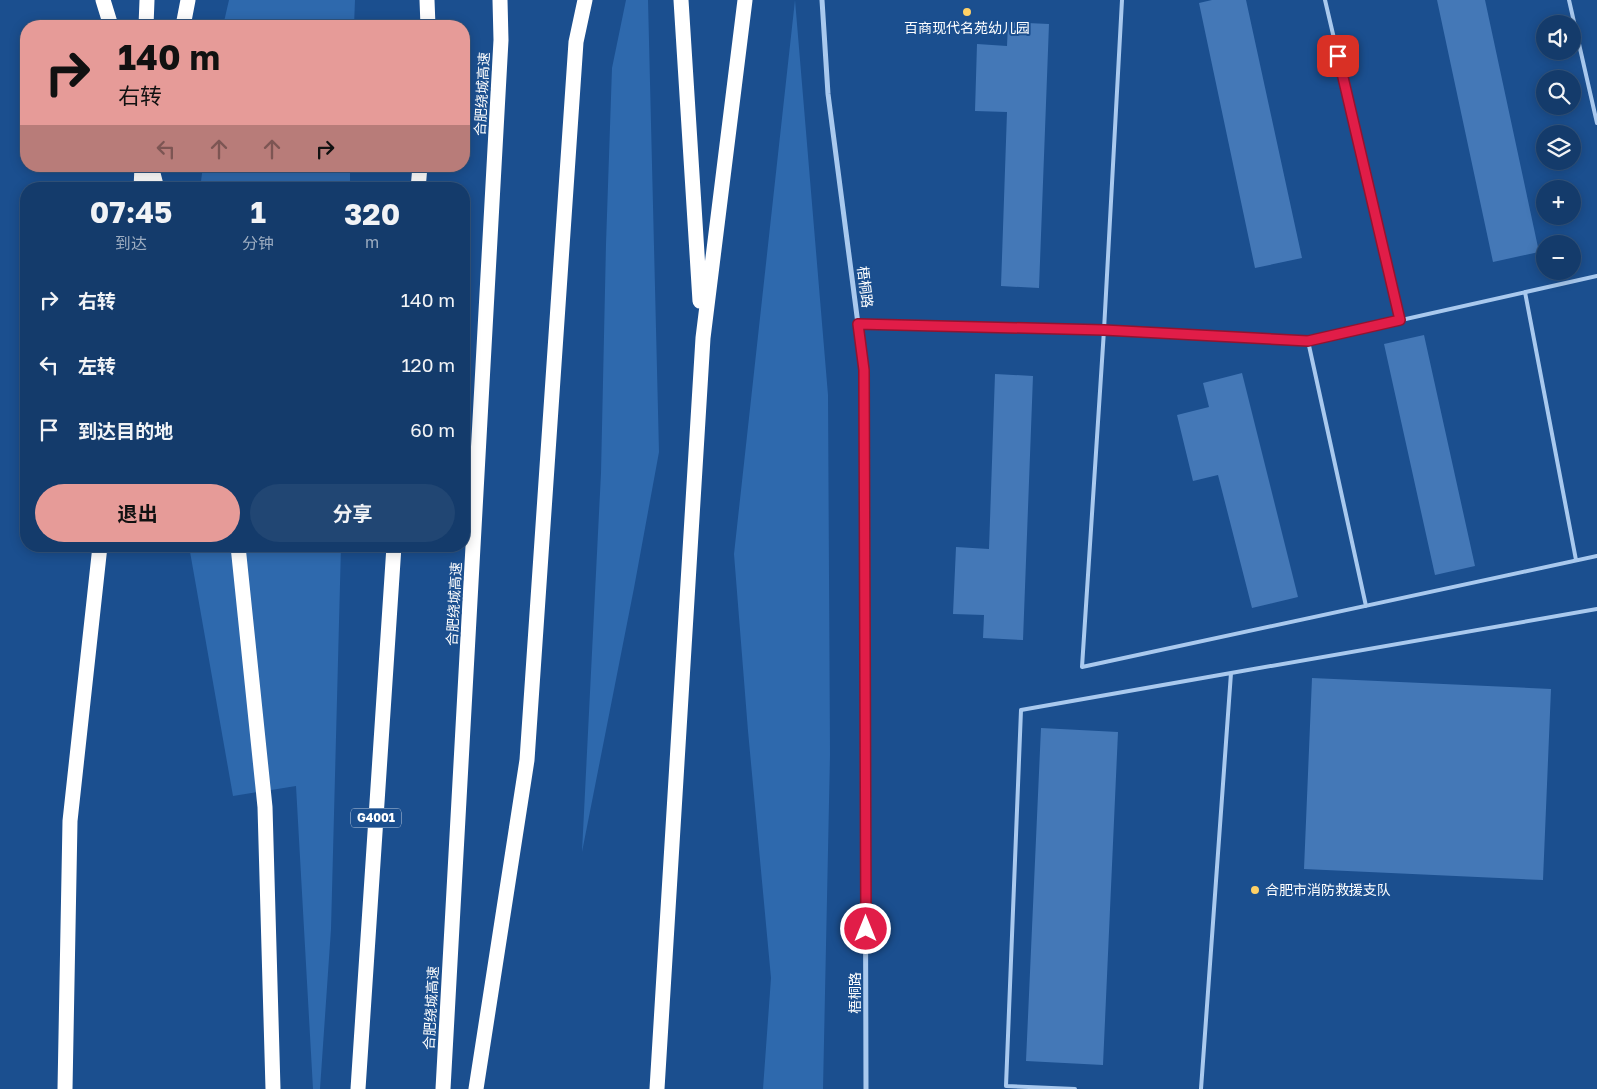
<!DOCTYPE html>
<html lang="zh">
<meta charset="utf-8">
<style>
:root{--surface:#143b6b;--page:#214673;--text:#f1f3f6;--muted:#9dadc1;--line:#33557e;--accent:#e69b98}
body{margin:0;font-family:"Golos Text","Noto Sans SC",sans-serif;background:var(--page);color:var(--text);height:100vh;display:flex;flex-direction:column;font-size:19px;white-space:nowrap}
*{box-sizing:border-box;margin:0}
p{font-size:16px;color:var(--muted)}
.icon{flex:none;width:28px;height:28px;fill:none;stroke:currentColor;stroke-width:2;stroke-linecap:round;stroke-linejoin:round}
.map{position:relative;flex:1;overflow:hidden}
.details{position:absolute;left:20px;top:182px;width:450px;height:370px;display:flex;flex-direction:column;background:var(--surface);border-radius:20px;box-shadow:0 2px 12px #0003,0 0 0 1px var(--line)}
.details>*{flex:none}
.guide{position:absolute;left:20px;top:20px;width:450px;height:152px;border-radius:20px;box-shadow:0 2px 12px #0003,0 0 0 1px var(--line);background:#e69b98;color:#111;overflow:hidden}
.fabs{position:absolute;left:1536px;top:15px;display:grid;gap:10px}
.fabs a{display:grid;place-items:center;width:45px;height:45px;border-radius:50%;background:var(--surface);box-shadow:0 2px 12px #0003,0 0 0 1px var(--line);font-size:25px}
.pin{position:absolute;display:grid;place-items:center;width:42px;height:42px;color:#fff;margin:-21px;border-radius:10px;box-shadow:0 2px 8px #0006}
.me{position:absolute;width:55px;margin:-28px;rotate:0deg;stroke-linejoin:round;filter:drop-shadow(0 0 4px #0008)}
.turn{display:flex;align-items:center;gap:18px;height:105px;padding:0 15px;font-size:22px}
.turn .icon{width:65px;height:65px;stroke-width:2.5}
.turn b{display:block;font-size:35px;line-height:42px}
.lanes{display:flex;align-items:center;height:48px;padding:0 15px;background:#0003;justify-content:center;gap:25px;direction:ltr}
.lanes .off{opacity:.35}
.eta{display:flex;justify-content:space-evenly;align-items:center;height:85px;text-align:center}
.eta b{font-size:30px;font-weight:700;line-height:35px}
.cta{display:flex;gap:10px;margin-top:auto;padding:10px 15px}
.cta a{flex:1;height:58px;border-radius:30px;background:var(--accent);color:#111;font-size:20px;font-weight:700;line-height:58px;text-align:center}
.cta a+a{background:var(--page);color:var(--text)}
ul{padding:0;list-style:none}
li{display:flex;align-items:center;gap:15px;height:65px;padding:0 15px}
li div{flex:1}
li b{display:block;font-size:19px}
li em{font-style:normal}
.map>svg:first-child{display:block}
.green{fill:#2e69ad}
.building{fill:#4478b7}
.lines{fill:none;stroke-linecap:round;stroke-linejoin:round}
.service{stroke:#a9c9ee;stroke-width:4}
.minor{stroke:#a9c9ee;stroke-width:5}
.motorway{stroke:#fff;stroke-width:15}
.motorway-bridge{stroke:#fff;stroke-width:15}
.route-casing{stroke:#92132f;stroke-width:12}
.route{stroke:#e11d48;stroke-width:9}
.poi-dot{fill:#ffd166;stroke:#1b4f8f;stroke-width:2}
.labels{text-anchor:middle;stroke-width:4;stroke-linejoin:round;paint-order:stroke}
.shield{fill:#1b4f8f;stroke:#bbcadd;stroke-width:1}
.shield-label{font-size:12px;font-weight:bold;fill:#fff}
.poi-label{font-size:14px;fill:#fff;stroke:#1b4f8f}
.street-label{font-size:14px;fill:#fff;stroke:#1b4f8f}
</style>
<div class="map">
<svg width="1597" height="1089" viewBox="0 0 1597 1089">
<rect width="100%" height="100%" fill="#1b4f8f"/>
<path class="green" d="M229,0H355L354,26H223Z
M626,0H648L659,452L634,588L582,852L601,473L606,244L612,68Z
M795,0L828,395L830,755L823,1089H763L771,978L748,731L734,554Z
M203,166H350V189H200Z
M189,546H341L331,929L320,1089H313L296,786L233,796Z"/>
<path class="building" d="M1212,0H1246L1302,258L1255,268L1199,3Z
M1437,0H1485L1539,252L1493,262Z
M1008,22L1049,24L1039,288L1001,286L1007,112L975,111L977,44L1007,46Z
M1424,335L1475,566L1435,575L1384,344Z
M1242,373L1298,597L1252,608L1218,475L1193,481L1177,415L1209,407L1203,383Z
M995,374L1033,376L1023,640L983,638L984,615L953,614L956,547L989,549Z
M1312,678L1551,689L1543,880L1304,869Z
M1041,728L1118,732L1103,1065L1026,1061Z"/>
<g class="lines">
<path class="service" d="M1122,0L1104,330L1308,341L1597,276
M1325,0L1400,320
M1569,0L1597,123
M1525,292L1576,560
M858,324L1104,330L1082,667L1597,556
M1308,341L1366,606
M1231,673L1597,609
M1075,1089L1006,1086L1021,710L1231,673L1201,1089"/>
<path class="minor" d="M822,0L828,94L864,370L866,1089"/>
<path class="motorway" d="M103,0L111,26
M427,0L428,26
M681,0L700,301
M146,26L147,0
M183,26L188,0
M141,189L142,166
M418,189L420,166
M238,546L265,807L273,1089
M65,1089L70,821L100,546
M358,1089L394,546
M443,1089L501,40L500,0
M476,1089L527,760L576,42L585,0
M657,1089L703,338L745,0"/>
<path class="motorway-bridge" d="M151,166L157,189"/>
</g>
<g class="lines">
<defs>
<path id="route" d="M866,929L864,370L858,324L1104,330L1308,341L1400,320L1338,56"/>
</defs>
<use href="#route" class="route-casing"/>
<use href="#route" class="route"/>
</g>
<g class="poi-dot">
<circle cx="967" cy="12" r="5"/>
<circle cx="1255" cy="890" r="5"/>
</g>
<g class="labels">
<rect class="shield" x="351" y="808.5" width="50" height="19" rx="4"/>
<g class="shield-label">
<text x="376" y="822">G4001</text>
</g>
<g class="poi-label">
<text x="967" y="33">百商现代名苑幼儿园</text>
<text x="1265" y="895" text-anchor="start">合肥市消防救援支队</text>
</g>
<g class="street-label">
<text transform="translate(482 94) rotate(-87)" y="5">合肥绕城高速</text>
<text transform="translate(865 287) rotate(83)" y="5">梧桐路</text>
<text transform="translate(454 604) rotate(-87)" y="5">合肥绕城高速</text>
<text transform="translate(855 993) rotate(-90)" y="5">梧桐路</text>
<text transform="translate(431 1008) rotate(-87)" y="5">合肥绕城高速</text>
</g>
</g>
</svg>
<div class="fabs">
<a><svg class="icon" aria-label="sound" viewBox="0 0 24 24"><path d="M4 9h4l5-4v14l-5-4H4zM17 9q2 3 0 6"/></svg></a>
<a><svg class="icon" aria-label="search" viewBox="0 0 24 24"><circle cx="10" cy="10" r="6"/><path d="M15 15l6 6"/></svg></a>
<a><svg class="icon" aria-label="layers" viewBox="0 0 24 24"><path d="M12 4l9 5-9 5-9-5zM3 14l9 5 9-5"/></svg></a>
<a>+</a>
<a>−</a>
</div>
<div class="pin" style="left:1338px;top:56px;background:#d93025"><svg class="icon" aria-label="arrive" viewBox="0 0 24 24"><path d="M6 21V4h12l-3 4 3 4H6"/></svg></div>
<svg class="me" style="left:866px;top:929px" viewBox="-20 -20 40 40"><circle r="17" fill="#e11d48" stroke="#fff" stroke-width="3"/><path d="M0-11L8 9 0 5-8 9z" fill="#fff"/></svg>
<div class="guide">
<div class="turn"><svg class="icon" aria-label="right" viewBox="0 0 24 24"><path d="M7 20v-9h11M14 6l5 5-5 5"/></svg><div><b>140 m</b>右转</div></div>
<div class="lanes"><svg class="icon off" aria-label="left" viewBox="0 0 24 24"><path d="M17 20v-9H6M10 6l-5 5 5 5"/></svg><svg class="icon off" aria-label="ahead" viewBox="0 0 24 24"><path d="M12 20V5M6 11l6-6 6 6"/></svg><svg class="icon off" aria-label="ahead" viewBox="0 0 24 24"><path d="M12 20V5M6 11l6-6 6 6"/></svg><svg class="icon" aria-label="right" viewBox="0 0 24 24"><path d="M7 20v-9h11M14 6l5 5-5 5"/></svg></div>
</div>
<section class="details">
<div class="eta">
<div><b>07:45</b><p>到达</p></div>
<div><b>1</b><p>分钟</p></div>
<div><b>320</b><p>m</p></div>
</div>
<ul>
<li><svg class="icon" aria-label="right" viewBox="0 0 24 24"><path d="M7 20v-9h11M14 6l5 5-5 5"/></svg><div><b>右转</b></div><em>140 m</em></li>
<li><svg class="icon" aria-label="left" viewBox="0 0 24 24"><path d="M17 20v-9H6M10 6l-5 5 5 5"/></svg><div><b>左转</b></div><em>120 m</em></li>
<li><svg class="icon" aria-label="arrive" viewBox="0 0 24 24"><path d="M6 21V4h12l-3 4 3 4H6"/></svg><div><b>到达目的地</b></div><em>60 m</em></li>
</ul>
<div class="cta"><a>退出</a><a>分享</a></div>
</section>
</div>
